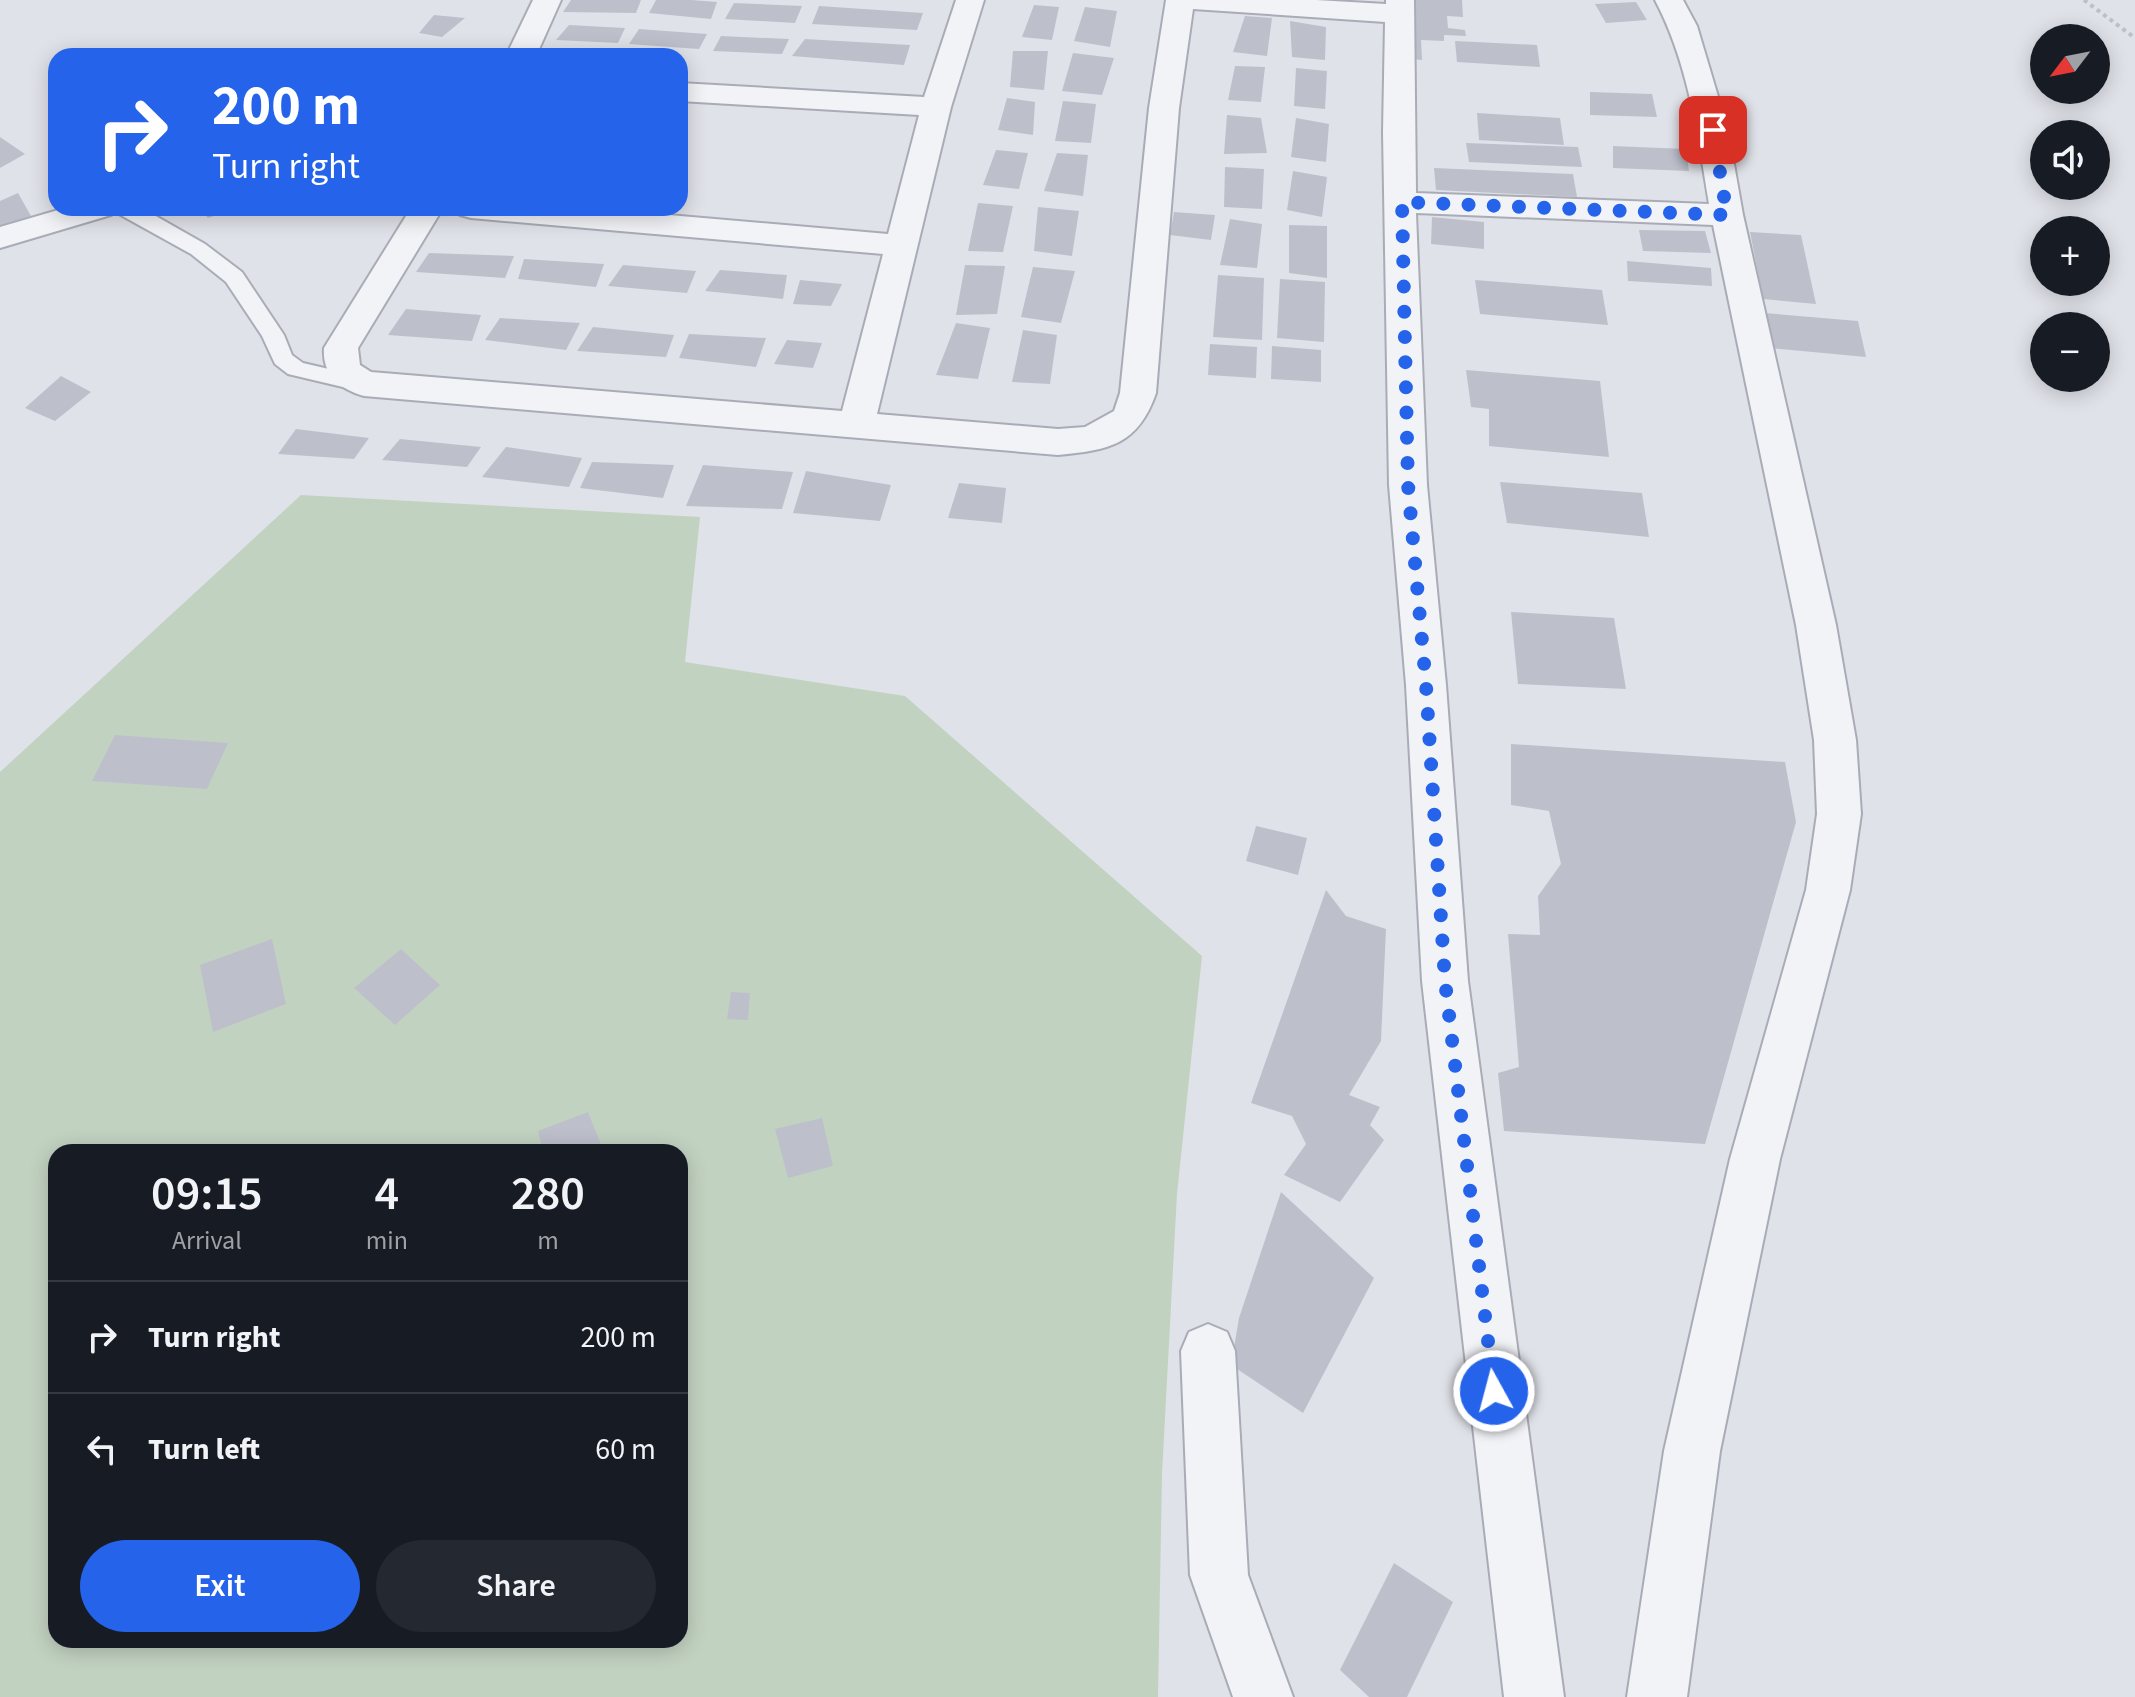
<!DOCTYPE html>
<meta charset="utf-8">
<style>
:root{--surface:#171b24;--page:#242831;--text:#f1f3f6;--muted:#9ea1a6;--line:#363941;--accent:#2563eb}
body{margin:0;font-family:"Source Sans 3",sans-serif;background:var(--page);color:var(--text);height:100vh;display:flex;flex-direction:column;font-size:30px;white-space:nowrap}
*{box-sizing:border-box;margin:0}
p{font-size:26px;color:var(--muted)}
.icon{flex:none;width:44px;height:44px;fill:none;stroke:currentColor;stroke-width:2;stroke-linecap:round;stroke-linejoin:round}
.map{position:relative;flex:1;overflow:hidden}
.panel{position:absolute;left:48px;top:1144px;width:640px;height:504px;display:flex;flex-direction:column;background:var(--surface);border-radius:24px;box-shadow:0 4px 20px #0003}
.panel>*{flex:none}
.top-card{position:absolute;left:48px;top:48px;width:640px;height:168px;border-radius:24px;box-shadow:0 4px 20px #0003;background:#2563eb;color:#fff;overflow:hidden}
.needle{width:52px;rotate:238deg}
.controls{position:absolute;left:2030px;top:24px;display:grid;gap:16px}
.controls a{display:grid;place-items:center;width:80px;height:80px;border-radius:50%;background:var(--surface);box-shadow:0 4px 20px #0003;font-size:40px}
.pin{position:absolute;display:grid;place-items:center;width:68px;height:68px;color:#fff;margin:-34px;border-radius:16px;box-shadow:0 4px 12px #0006}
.me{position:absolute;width:88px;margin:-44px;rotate:353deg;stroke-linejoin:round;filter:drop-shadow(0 0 6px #0008)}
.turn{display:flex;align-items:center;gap:28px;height:168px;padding:0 32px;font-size:36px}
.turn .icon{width:104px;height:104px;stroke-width:2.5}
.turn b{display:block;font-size:56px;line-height:68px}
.eta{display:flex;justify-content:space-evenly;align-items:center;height:136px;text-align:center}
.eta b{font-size:48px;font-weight:600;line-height:56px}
.primary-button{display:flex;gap:16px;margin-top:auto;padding:16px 32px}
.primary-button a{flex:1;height:92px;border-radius:48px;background:var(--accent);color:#fff;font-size:32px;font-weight:600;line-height:92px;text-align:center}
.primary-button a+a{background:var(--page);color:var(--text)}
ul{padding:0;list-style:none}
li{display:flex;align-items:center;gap:24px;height:112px;padding:0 32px;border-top:2px solid var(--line)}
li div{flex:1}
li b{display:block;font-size:30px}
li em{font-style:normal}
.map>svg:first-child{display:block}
.green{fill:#c2d2c1;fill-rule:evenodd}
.building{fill:#bdc0cb}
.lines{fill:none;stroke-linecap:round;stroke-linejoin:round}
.service-casing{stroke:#a9acb6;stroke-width:4}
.minor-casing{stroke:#a9acb6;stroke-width:4}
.path{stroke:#bdc0c7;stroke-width:4;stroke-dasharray:4 4;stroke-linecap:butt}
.service{fill:#f2f3f7;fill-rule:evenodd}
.minor{fill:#f2f3f7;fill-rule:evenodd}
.route{stroke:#2563eb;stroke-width:14;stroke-dasharray:0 25.2}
</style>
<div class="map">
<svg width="2135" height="1697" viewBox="0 0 2135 1697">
<rect width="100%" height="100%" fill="#e0e2e9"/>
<path class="green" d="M301,495L700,517L685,662L905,696L1202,956L1177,1194L1162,1474L1158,1697H0V772ZM56,1152H680V1640H56Z"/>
<path class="building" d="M571,0H641L636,13L563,12Z
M656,0H691L717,2L711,19L649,13Z
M1405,0H1462L1463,17L1447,16L1448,28L1465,30L1466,36L1444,35V41L1421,40L1422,60L1400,58Z
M1636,2L1647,20L1606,23L1595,4Z
M734,3L802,6L795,23L725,19Z
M1034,5L1059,7L1052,40L1022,37Z
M819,6L923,13L917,30L812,24Z
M1085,7L1117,11L1110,47L1074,41Z
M434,15L465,18L442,37L419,33Z
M1245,16L1272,18L1267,56L1233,52Z
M1290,21L1326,27L1325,60L1292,57Z
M569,25L625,28L618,43L556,40Z
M639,29L707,34L699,49L629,44Z
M721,36L789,39L782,54L713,51Z
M805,39L910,45L904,65L792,56Z
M1455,41L1537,45L1540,67L1457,62Z
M1013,51H1048L1044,90L1010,87Z
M1073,53L1114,58L1102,95L1062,91Z
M1235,66L1265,67L1261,102L1228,100Z
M1296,68L1327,71L1325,109L1294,106Z
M1590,92L1652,94L1657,117L1590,115Z
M1007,98L1035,102L1033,135L998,130Z
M1063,101L1096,104L1091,143L1055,141Z
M1477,113L1560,118L1564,145L1479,140Z
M1227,115L1261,118L1267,153L1224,154Z
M1296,118L1329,124L1326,162L1291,157Z
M0,137L25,154L0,168Z
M1466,143L1578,147L1582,167L1469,162Z
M1613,146L1686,149L1689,171L1613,168Z
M996,150L1028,153L1019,189L983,185Z
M1057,153L1088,155L1083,196L1044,191Z
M1225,167L1264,169L1262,209L1224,207Z
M1434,168L1573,174L1577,197L1436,190Z
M1293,171L1327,177L1322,217L1287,210Z
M18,193L31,216L0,226V201Z
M978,203L1013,206L1003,252L968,251Z
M1038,207L1079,211L1072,256L1034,251Z
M199,208H237L208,218Z
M1174,212L1215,215L1211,240L1170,235Z
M1432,217L1484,222V249L1431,244Z
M1230,219L1262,224L1257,268L1220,265Z
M1289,225L1327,226V278L1289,273Z
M1639,230L1705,231L1711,253L1643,251Z
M1750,232L1801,235L1816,304L1763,299Z
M429,253L514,256L505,278L416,272Z
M524,259L604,264L596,287L518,279Z
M1627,261L1711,268L1712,286L1628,281Z
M623,265L696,271L687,293L608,286Z
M965,265L1005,266L997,314L956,315Z
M1033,267L1075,271L1061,323L1021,317Z
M720,270L787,275L783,299L705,291Z
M1218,275L1264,278L1262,340L1213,337Z
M1280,279L1325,282L1324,342L1277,338Z
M800,280L842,284L831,306L793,304Z
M1475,280L1602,290L1608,325L1480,314Z
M406,309L481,315L472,341L388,335Z
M1764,313L1858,321L1866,357L1770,348Z
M500,318L580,323L566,350L485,340Z
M956,323L990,328L978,379L936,375Z
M593,327L674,335L666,357L577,351Z
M1023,330L1057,335L1050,384L1012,382Z
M689,334L766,338L756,367L679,358Z
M787,340L822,343L813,368L774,364Z
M1210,344L1257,347L1256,378L1208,375Z
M1272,346L1321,350V382L1271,379Z
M1466,370L1600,381L1609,457L1489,446V409L1471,407Z
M61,376L91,392L55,421L25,408Z
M296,429L369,438L354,459L278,454Z
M400,439L481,447L467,467L382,460Z
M506,447L582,458L569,487L482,477Z
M592,462L674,465L663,498L580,488Z
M703,465L793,472L782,509L686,506Z
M806,471L891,485L880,521L793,513Z
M1500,482L1642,493L1649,537L1507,523Z
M959,483L1006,488L1002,523L948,518Z
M1511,612L1614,618L1626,689L1518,684Z
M115,735L228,743L207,789L92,781Z
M1511,744L1785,762L1796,822L1705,1144L1504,1131L1498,1073L1519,1067L1508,934L1540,935L1538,896L1561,864L1549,811L1511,805Z
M1256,826L1307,838L1298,875L1246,861Z
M1326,890L1346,916L1386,929L1381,1041L1349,1095L1380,1107L1370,1125L1384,1140L1340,1202L1284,1175L1306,1144L1292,1116L1251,1103Z
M272,939L286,1004L213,1032L200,965Z
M401,949L440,985L395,1025L354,988Z
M731,992L750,993L748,1020L727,1019Z
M588,1112L604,1152H543L538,1131Z
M822,1118L833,1166L788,1178L775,1129Z
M1281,1192L1374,1278L1303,1413L1231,1365L1239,1318Z
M1394,1563L1453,1602L1407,1697H1369L1340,1670Z"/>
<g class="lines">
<defs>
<path id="service" d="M108,208L147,211L205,244L242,272L284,335L292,355L303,363L372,379L375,384L372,389L364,392L288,374L275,364L262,336L226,282L191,254Z"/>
<path id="minor" d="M533,0H561L536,56H506Z
M956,0H984L951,107L877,414L1058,429L1085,427L1114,411L1120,393L1149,108L1166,0H1316L1386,4V0H1414L1416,193L1709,204C1698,136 1688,62 1655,0H1683L1697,26L1728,130L1743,215L1836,625L1856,740L1861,814L1850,890L1780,1159L1720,1451L1687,1697H1627L1664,1451L1730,1159L1806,890L1817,814L1814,740L1796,625L1713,225L1416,213L1427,485L1446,685L1468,981L1564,1697H1504L1422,981L1406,685L1389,485L1383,132L1385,22L1193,9L1179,108L1156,393C1138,445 1109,450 1058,455L364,396C340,389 322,375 324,348L411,208H443L358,348L360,365L371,372L842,411L883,254L471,218L460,215L455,208H588L888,234L919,115L680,101V83L924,97Z
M65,208H116L111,215L0,248V227Z
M1208,1324L1227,1332L1235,1351L1248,1575L1293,1697H1233L1190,1575L1181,1351L1189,1332Z"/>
</defs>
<use href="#service" class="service-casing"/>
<use href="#minor" class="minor-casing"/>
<path class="path" d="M2084,0L2135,38"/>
<use href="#service" class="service"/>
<use href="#minor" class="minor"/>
</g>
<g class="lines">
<path class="route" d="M1494,1391L1445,981L1426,685L1408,485L1402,202L1727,215L1713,130"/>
</g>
</svg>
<div class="controls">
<a><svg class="needle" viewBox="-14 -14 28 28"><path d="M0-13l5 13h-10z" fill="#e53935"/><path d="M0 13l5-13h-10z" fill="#9ea1a6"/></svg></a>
<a><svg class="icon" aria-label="sound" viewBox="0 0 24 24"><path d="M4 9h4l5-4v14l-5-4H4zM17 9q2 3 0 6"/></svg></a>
<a>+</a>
<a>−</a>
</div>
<div class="pin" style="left:1713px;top:130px;background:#d93025"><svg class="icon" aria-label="arrive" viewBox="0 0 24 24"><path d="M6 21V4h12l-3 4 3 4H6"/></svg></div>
<svg class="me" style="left:1494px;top:1391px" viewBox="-20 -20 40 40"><circle r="17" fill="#2563eb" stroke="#fff" stroke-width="3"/><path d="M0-11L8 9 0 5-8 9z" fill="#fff"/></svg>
<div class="top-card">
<div class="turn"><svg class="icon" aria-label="right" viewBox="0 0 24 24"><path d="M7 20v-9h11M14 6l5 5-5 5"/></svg><div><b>200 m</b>Turn right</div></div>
</div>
<section class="panel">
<div class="eta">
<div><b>09:15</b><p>Arrival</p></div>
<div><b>4</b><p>min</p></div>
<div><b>280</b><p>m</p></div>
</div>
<ul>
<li><svg class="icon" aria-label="right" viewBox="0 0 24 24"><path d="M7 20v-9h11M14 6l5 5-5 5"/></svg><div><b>Turn right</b></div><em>200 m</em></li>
<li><svg class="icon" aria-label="left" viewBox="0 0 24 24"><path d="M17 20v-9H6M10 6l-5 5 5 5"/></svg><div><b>Turn left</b></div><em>60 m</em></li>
</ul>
<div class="primary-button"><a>Exit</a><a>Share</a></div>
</section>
</div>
